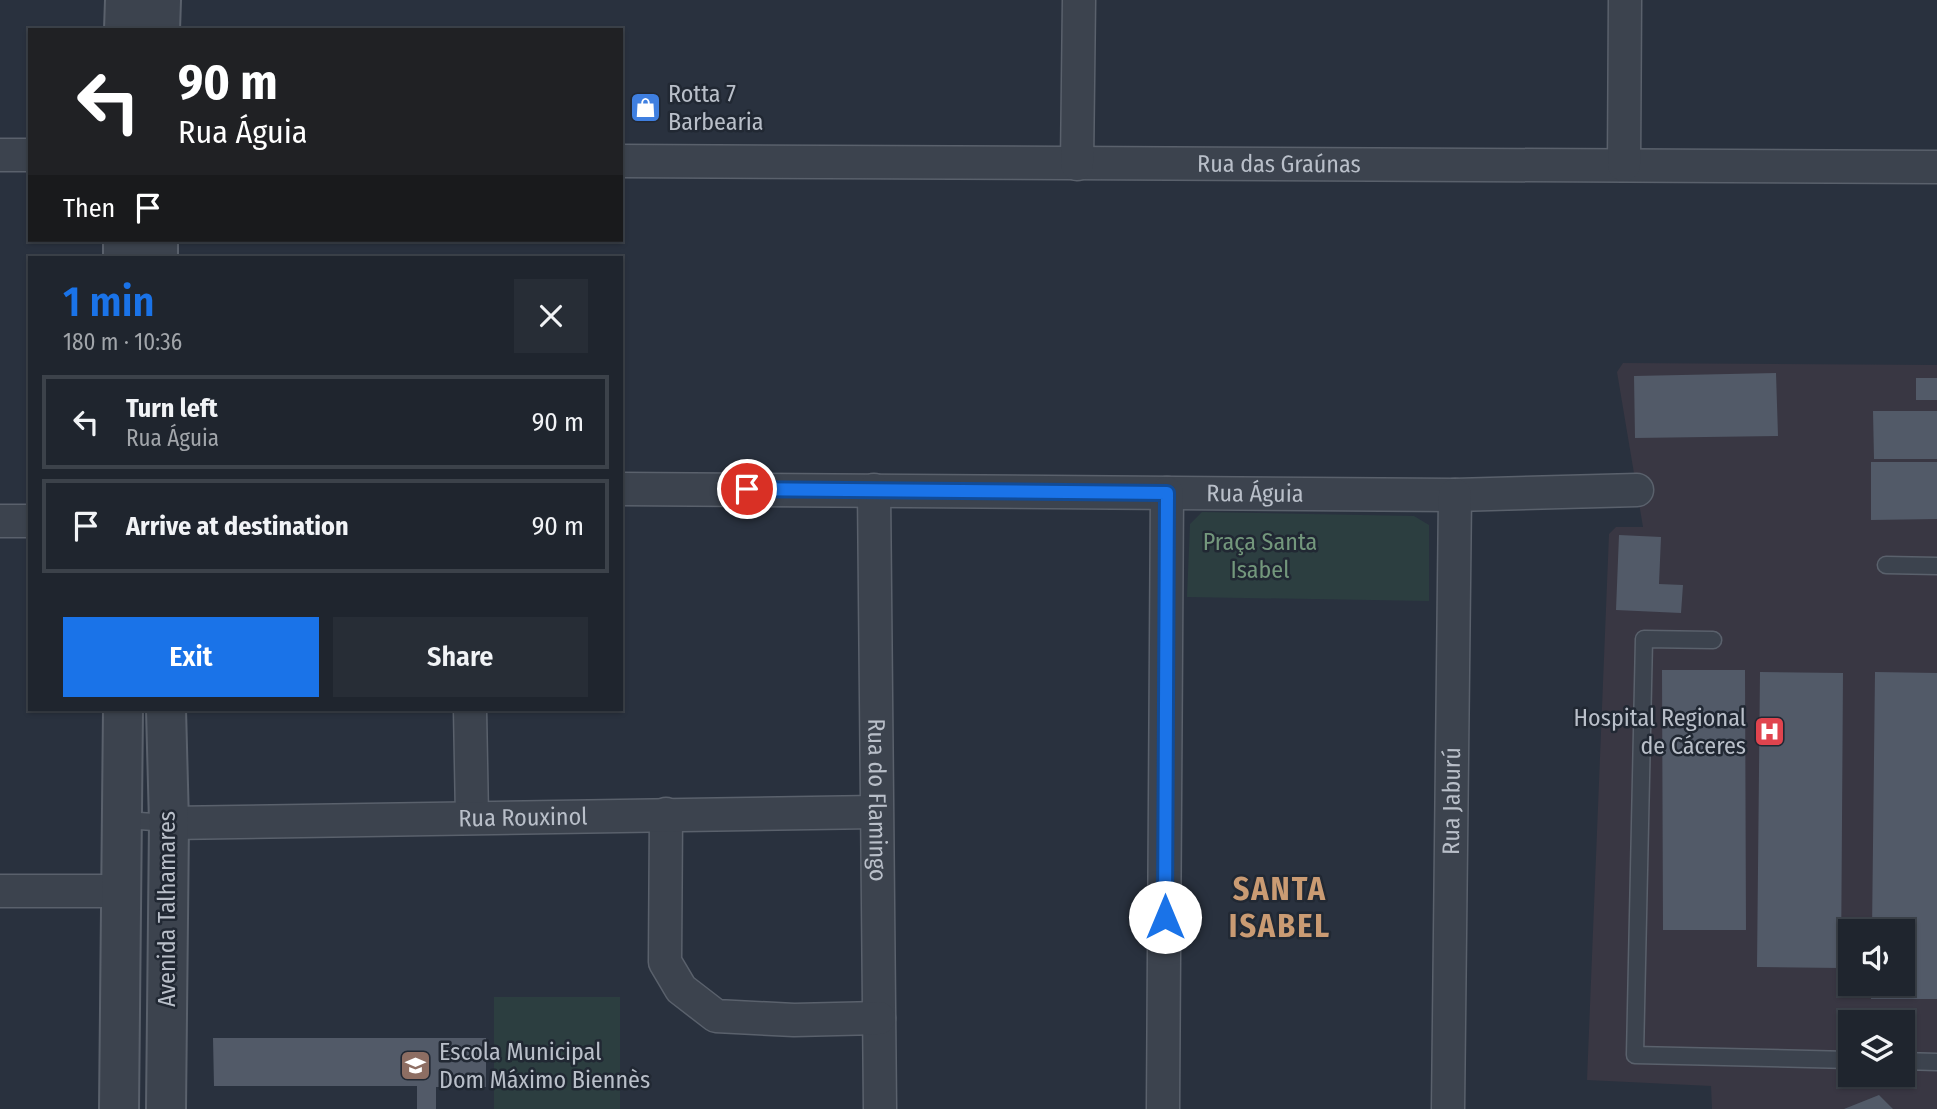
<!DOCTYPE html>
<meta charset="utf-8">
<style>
:root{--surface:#1f252e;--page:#272d36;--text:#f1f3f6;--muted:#a1a5aa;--line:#3c424a;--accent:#1a73e8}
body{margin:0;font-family:"Fira Sans Condensed",sans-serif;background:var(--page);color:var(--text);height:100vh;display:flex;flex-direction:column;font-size:26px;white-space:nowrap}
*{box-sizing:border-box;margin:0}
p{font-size:23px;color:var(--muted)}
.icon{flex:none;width:38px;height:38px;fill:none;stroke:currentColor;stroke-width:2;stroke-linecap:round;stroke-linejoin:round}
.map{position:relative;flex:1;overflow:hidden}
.panel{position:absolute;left:28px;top:256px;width:595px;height:455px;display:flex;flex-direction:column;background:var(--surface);border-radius:0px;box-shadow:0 2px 5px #0004,0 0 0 2px var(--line)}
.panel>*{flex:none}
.top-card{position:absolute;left:28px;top:28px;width:595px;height:214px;border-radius:0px;box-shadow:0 2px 5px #0004,0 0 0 2px var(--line);background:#202124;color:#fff;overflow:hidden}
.fabs{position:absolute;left:1838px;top:919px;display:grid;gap:14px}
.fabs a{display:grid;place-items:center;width:77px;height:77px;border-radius:0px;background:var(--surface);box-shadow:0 2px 5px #0004,0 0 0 2px var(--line);font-size:35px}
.pin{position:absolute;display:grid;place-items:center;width:60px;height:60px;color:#fff;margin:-30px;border:4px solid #fff;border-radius:50%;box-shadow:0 2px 7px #0007}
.me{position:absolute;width:77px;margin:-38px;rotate:0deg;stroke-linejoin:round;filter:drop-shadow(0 0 5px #0008)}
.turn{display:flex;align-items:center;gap:24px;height:147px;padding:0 35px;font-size:32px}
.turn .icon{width:91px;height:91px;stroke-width:2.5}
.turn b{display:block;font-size:49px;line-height:60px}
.then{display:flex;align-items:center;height:66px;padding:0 35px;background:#0003;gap:14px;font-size:26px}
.round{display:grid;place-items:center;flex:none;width:74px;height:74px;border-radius:0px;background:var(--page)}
.headline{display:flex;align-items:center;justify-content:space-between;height:119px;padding:0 35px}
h1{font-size:42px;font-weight:600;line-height:52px;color:var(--accent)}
.cta{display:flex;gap:14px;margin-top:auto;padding:14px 35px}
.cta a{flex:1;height:80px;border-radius:0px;background:var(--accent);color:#fff;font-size:28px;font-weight:600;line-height:80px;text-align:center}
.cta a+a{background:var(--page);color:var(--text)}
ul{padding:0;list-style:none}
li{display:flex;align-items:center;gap:21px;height:94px;margin:0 14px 10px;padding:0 21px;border:4px solid var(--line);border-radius:0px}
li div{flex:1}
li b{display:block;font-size:26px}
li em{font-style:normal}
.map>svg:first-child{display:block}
.medical{fill:#393743;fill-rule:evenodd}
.green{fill:#2c3e40}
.building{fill:#525a68}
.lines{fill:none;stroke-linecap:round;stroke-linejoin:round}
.service-casing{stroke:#5a616c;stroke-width:19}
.minor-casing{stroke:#5a616c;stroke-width:35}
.tertiary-casing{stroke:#5a616c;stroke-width:42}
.service{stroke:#3c434e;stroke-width:16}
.minor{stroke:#3c434e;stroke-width:32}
.tertiary{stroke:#3c434e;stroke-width:38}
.route-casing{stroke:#114b97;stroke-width:18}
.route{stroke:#1a73e8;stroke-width:12}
.labels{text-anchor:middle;stroke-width:5;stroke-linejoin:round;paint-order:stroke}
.poi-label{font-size:24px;fill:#b9bfc9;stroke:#212833;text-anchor:start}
.street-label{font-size:24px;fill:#b9bfc9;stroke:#212833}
.park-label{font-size:24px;fill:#73977c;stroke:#212833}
.district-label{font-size:32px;font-weight:bold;letter-spacing:2px;fill:#ca9b73;stroke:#212833}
</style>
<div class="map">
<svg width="1937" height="1109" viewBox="0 0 1937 1109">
<rect width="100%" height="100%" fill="#29313e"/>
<path class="medical" d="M1623,363L1937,365V1109H1712L1711,1086L1587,1080L1609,534L1616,527H1643L1617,372ZM1850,931H1902V984H1850ZM1850,1022H1902V1074H1850Z"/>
<path class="green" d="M1202,512L1414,516L1429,525V601L1187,597L1190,524Z
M494,997H620V1109H494Z"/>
<path class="building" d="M1776,373L1778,436L1635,438L1634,376Z
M1916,378H1937V400H1916Z
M1873,411H1937V459H1874Z
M1871,462H1937V519L1871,520Z
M1619,535L1661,537L1659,584L1683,585L1681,613L1616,610Z
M1662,670H1745L1746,930H1663Z
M1760,672L1843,673L1841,968L1757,967Z
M1875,672L1937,673V999H1871L1872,984H1902V931H1872Z
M213,1038H486V1087H436V1109H417V1086H214Z
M1879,1095L1893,1109H1844Z"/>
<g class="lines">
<defs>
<path id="service" d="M1886,565L1937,566
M1713,640L1644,639L1635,1055L1850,1060
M124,820L169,823
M1902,1061L1937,1062"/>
<g id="minor">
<path d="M0,155H30"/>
<path id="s1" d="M621,161L1937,167"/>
<path d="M1077,164L1079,0"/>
<path d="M1624,165L1625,0"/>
<path id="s2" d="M621,489L1455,495L1637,490"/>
<path id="s3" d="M874,490L880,1109"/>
<path d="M0,521H30"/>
<path d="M470,709L472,817"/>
<path d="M666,814L665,962L681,989L716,1016L794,1020L879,1018"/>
<path id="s4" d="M169,823L876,812"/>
<path d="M0,891H122"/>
<path d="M1163,1109L1167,493"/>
<path id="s5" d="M1448,1109L1455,495"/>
</g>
<path id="tertiary" d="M124,30L125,0
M160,30L161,0
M158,240V257
M123,257V240
M166,709L169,823L166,1109
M119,1109L123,709"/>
</defs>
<use href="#service" class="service-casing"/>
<use href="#minor" class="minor-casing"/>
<use href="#tertiary" class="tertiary-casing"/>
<use href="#service" class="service"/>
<use href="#minor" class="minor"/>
<use href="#tertiary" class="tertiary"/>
</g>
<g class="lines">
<defs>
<path id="route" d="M747,489L1167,493L1165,917"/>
</defs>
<use href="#route" class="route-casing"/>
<use href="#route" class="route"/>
</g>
<defs>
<symbol id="shop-square" viewBox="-11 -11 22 22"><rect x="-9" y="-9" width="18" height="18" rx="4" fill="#3f7fe0" stroke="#212833"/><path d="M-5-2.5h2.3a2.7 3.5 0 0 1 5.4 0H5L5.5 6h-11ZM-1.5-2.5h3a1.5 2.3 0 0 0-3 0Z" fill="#fff"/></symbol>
<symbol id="hospital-square" viewBox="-11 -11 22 22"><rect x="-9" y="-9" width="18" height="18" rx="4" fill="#e0444e" stroke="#212833"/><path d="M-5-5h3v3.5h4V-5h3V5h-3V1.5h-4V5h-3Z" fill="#fff"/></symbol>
<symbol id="school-square" viewBox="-11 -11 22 22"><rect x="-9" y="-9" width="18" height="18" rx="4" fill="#8d6e63" stroke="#212833"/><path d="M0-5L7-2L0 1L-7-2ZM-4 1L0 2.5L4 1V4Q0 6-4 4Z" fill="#fff"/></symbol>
</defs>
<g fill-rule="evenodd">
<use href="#shop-square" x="628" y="90" width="35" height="35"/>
<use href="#hospital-square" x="1752" y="714" width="35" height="35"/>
<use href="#school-square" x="398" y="1048" width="35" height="35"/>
</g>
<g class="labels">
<g class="poi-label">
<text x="668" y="102">Rotta 7<tspan x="668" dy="28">Barbearia</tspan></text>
<text x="1746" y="726" text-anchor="end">Hospital Regional<tspan x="1746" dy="28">de Cáceres</tspan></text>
<text x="439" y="1060">Escola Municipal<tspan x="439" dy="28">Dom Máximo Biennès</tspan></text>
</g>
<g class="street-label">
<text dy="8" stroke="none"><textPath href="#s1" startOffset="658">Rua das Graúnas</textPath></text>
<text dy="8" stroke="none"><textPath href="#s2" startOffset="634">Rua Águia</textPath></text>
<text dy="8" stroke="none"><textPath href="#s3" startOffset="310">Rua do Flamingo</textPath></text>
<text dy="8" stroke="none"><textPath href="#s5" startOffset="308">Rua Jaburú</textPath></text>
<text dy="8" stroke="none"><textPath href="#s4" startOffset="354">Rua Rouxinol</textPath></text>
<text transform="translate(167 909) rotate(-90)" y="8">Avenida Talhamares</text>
</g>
<g class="park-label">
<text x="1260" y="550">Praça Santa<tspan x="1260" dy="28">Isabel</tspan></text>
</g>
<g class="district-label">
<text x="1280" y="900">SANTA<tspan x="1280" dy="37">ISABEL</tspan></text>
</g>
</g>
</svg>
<div class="fabs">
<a><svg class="icon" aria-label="sound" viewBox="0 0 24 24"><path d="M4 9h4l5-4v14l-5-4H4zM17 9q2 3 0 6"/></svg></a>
<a><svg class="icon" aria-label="layers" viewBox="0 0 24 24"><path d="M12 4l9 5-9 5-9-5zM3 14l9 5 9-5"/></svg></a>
</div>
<div class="pin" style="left:747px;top:489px;background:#d93025"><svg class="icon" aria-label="arrive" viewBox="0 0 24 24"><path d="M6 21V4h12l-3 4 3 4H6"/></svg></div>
<svg class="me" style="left:1165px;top:917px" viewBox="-20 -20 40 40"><circle r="19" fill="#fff"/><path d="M0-13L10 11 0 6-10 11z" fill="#1a73e8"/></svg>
<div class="top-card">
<div class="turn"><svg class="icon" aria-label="left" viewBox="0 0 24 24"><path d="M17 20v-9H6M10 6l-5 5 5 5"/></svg><div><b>90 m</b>Rua Águia</div></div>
<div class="then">Then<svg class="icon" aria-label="arrive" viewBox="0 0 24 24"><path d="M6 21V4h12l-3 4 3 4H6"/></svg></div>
</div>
<section class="panel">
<div class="headline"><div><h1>1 min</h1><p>180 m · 10:36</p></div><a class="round"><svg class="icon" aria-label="close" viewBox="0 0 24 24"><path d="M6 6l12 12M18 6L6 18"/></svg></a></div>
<ul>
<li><svg class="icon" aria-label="left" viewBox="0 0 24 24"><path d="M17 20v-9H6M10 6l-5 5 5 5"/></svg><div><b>Turn left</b><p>Rua Águia</p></div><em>90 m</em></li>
<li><svg class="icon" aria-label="arrive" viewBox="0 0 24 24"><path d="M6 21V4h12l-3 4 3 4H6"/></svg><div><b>Arrive at destination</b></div><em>90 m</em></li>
</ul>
<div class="cta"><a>Exit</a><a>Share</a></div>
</section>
</div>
